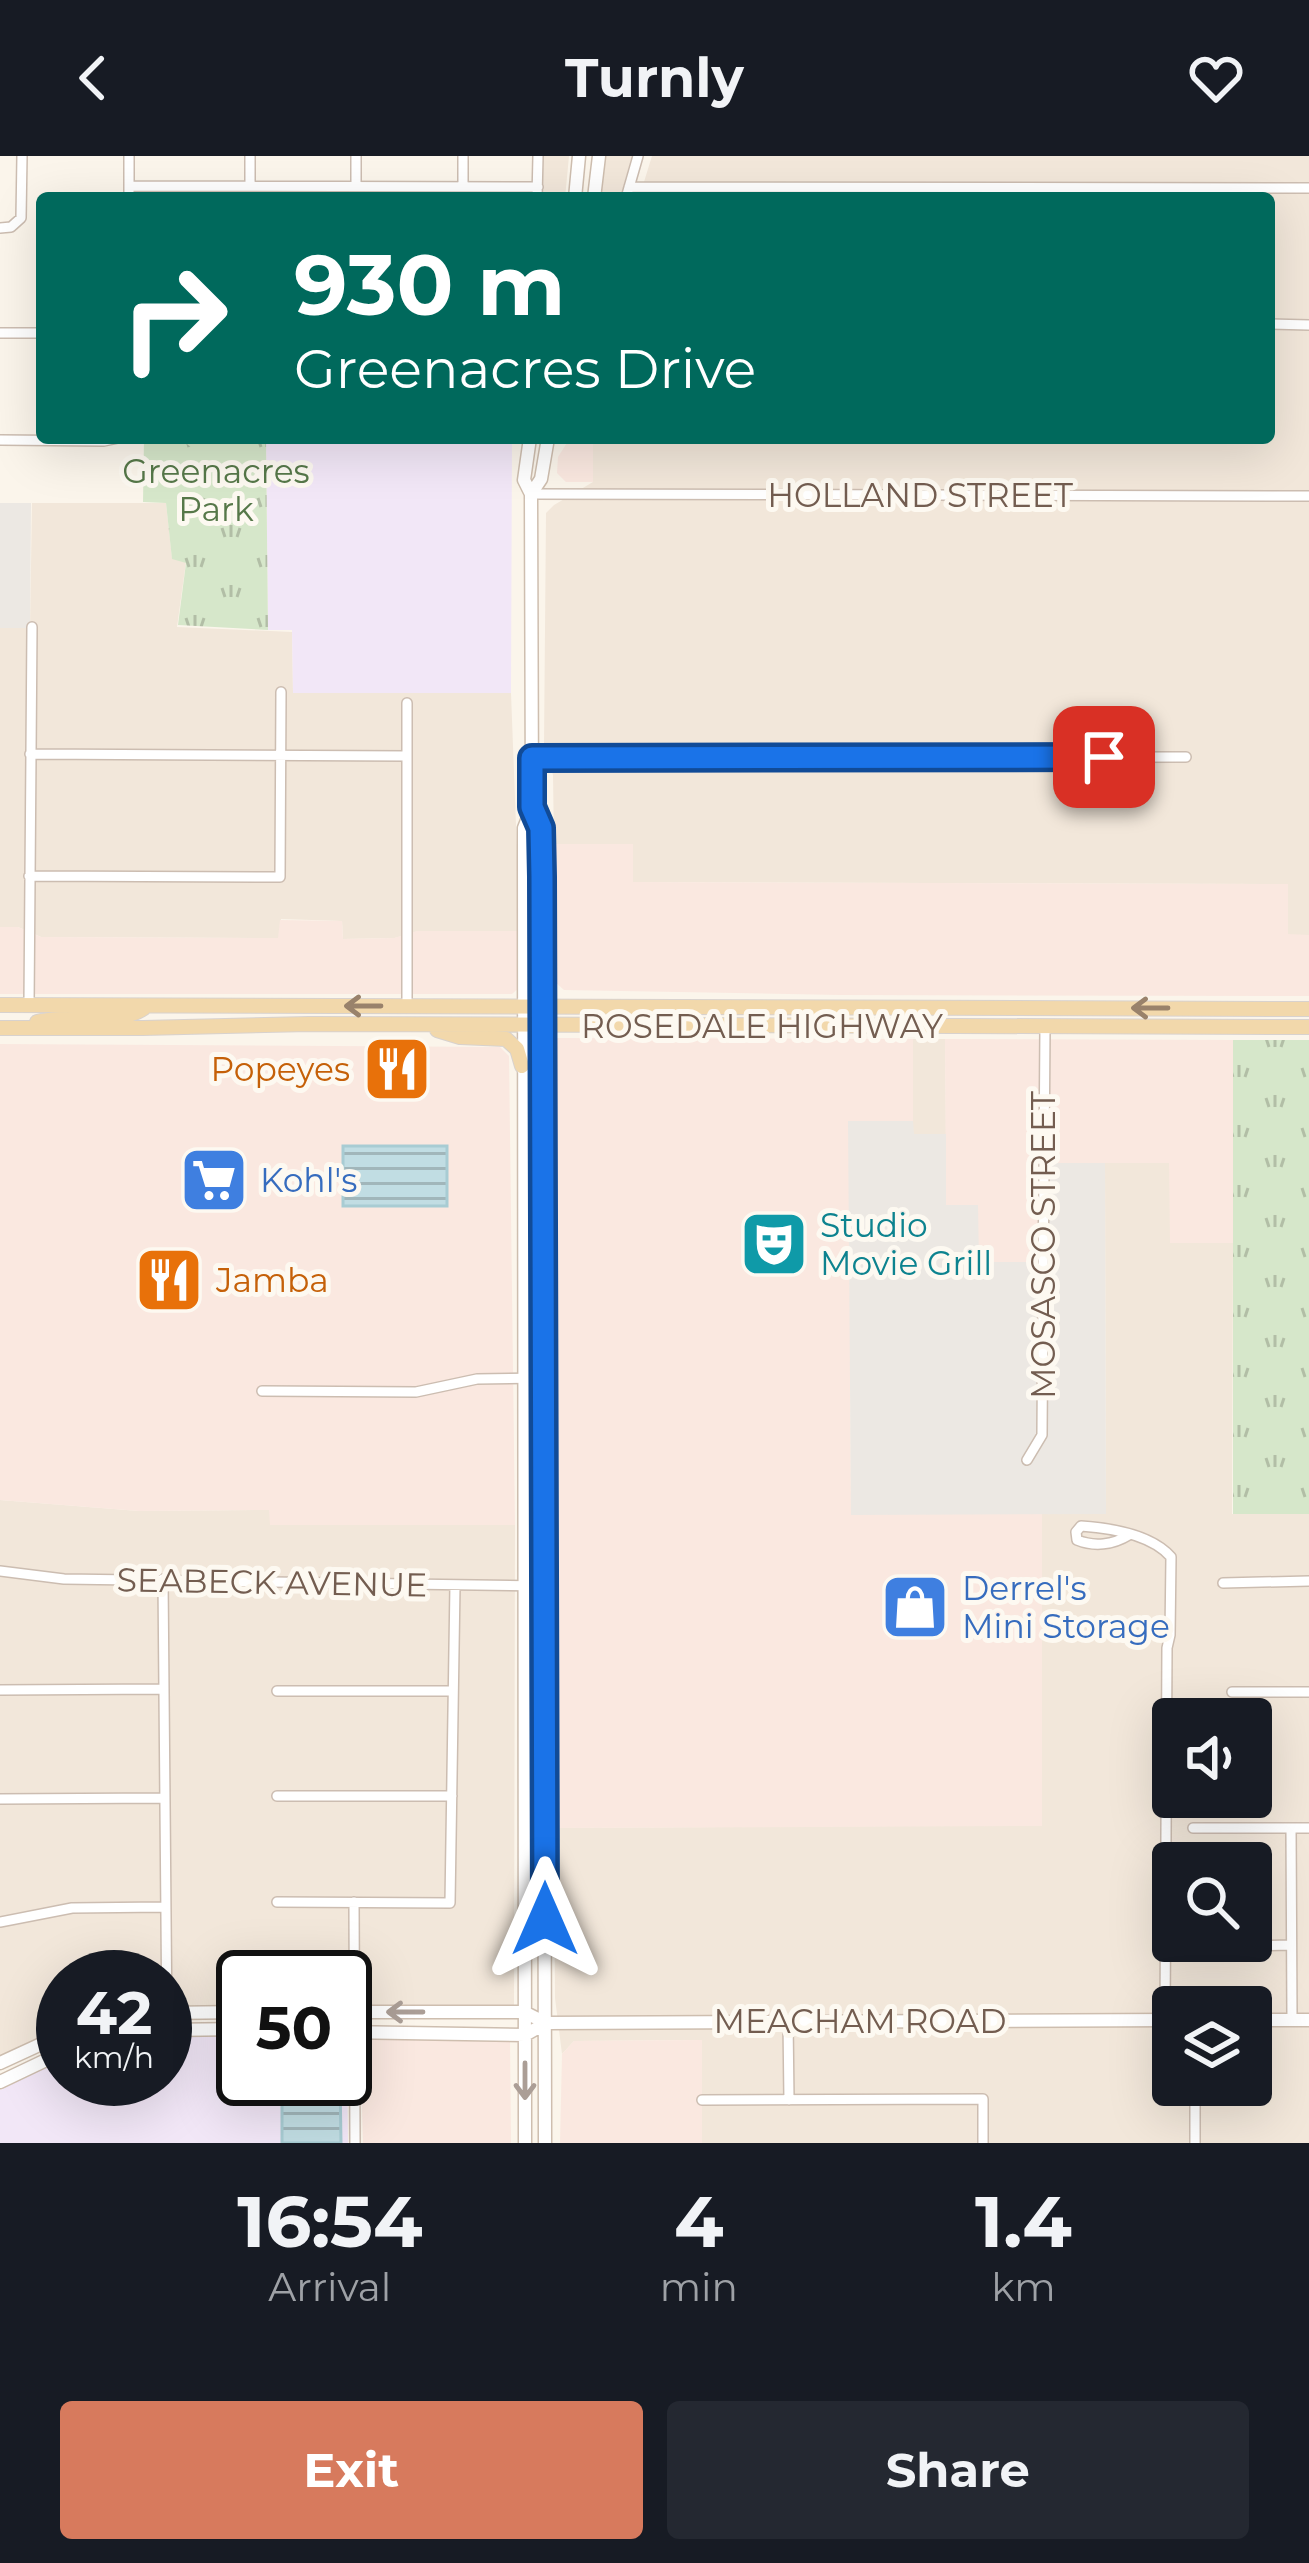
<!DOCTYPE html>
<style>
:root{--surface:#171b24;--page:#242831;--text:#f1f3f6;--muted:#9ea1a6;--accent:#d77a5d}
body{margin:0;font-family:Montserrat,sans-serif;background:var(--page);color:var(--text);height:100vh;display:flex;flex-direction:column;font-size:45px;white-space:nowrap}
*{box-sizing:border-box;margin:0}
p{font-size:39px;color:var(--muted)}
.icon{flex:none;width:66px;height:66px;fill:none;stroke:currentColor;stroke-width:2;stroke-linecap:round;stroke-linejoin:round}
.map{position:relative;height:1987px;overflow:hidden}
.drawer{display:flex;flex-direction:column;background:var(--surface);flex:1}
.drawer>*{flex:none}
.hud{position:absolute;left:36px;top:36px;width:1239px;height:252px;border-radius:12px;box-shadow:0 12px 48px #0002;background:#00695c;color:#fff;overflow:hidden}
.controls{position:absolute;left:1152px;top:1542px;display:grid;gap:24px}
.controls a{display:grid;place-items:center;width:120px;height:120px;border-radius:12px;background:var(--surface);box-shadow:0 12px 48px #0002;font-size:60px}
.speed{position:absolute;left:36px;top:1794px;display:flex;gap:24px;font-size:60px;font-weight:700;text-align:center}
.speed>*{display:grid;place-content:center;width:156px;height:156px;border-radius:50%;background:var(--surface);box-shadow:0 12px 48px #0002;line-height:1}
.speed small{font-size:30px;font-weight:400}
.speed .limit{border:6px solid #111;border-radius:18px;background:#fff;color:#111}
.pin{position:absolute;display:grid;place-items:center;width:102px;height:102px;color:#fff;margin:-51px;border-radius:24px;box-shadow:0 6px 18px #0006}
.me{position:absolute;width:132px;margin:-66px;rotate:0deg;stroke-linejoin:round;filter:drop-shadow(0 0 9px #0008)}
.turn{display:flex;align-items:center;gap:42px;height:252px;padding:0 60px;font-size:54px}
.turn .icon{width:156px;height:156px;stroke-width:2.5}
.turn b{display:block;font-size:84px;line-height:102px}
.eta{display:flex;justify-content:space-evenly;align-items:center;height:204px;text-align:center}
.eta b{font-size:72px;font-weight:700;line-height:84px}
.cta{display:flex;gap:24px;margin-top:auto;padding:24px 60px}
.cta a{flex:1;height:138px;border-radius:12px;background:var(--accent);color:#fff;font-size:48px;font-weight:700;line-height:138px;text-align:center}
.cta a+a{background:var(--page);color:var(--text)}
header{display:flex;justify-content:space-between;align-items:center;height:156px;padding:0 60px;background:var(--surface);font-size:54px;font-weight:700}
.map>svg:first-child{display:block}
.residential{fill:#f2e7da;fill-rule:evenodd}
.commercial{fill:#fae8e0}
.industrial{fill:#ece8e3}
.education{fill:#f2e7f7}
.grass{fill:url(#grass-tufts)}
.garden{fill:#d6e7ca}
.water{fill:url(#water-rules);stroke:#a8ccd3;stroke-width:3}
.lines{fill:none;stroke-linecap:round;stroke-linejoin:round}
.street-casing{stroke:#ccbdb1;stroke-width:12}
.secondary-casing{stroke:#cebeaf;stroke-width:15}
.primary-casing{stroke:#d8d2ce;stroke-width:16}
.street{stroke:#fff;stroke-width:9}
.secondary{stroke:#fff;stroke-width:12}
.primary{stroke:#f2d8ab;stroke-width:14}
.oneway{stroke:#99826b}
.oneway2{stroke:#ab9e96}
.route-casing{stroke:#114b97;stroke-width:30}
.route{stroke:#1a73e8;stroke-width:21}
.labels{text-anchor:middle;stroke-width:10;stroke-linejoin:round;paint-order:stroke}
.park-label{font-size:33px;fill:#567849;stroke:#fdf9f1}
.street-label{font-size:33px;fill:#735d50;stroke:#fdf9f1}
.food-label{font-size:33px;fill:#c56008;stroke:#fdf9f1;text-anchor:end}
.shop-label{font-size:33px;fill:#366cbe;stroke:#fdf9f1;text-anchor:start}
.culture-label{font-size:33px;fill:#0d838f;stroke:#fdf9f1;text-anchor:start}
</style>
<header><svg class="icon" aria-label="back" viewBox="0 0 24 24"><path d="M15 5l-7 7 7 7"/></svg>Turnly<svg class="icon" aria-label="heart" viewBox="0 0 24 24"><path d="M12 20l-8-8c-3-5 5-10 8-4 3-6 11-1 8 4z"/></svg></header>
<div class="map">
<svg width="1309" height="1987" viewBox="0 0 1309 1987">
<defs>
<pattern id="grass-tufts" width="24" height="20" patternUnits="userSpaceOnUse" patternTransform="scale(3)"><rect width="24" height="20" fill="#d6e7ca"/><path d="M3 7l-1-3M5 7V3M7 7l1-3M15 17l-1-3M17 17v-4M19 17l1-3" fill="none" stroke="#b2bea6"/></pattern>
<pattern id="water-rules" width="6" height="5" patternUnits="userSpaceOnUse" patternTransform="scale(3)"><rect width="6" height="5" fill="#c1dde3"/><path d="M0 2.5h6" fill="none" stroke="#a1b6ba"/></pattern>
</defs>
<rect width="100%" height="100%" fill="#fbf5eb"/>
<path class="residential" d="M543,0H569L565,42H543Z
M606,0H632L620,42H601Z
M652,0H1309V779H1288L1287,728L633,726L632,688H554L553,619L544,589L546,357L554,349L593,326V288L600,282H1269V42H639Z
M32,347H166L172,402L186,406L177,471L292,476L293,537H511L520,775H418L395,782L343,783L342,765L281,763L279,782L41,781L18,771H0V472H30Z
M913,883H945L946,978H913Z
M1105,1007H1170V1086L1233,1087L1232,1358H1309V1987H702L701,1884L574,1885L562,1898L555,1842L554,1672L1040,1669L1042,1358L1106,1357ZM1173,1563H1251V1641H1173ZM1173,1707H1251V1785H1173ZM1173,1851H1251V1929H1173Z
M0,1344L139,1355L270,1354L271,1369H515L514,1854L345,1856V1821H243V1853L165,1851V1821H63V1882L0,1903Z"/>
<path class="commercial" d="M570,282H600L593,288V326H566L557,317L558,301Z
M554,688H633V726L1288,728V778L1309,779V840L840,839L564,834L555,826Z
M280,764L342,765L343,783L394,782L417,775H520L521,830L512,838H0V771H18L41,781L278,782Z
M556,882L913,883V965H849L851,1358H1042V1670L554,1672Z
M945,883L1233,884V1087H1170L1169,1007H1043L1042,1106H978V1051L946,1050Z
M0,888L500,891L509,900L515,1369H270L269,1354L139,1355L0,1344Z
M360,1883H510L511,1987H363Z
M702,1884V1987H560L562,1898L574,1885Z"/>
<path class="industrial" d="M0,347H31L30,472H0Z
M848,965H913L914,978H946V1049H978L979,1106H1042V1007H1105L1106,1358L851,1359Z"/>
<path class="education" d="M266,282H512L511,537H293L292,474H268Z
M165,1878L243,1880V1923H345V1887L347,1888L348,1987H0V1934L63,1903V1923H165Z"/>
<path class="grass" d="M513,31V42H149V37Z
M144,282H266L268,474L178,469L186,407L172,403L166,347L143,346Z
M1233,884H1309V1358H1233Z"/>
<path class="garden" d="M180,282H258L253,311C225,317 200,300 180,282Z"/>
<path class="water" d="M343,990H447V1050H343Z
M282,1923H340L341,1987H282Z"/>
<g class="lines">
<defs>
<path id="street" d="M250,0V30
M463,0V31
M129,30L538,31
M356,30V0
M629,31L1309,32
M129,42V0
M537,42L538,0
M626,42L638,0
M0,72L11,71L21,62L22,0
M1269,168L1309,169
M0,177H42
M0,284L104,285L118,282
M531,338L1309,340
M407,547V851
M30,598L407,600
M532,602L1186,601
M29,720L280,721L281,536
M29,849L32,471
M262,1235L416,1236L477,1223L543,1222
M1027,1304L1042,1279L1045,871
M1129,1379C1113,1389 1094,1391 1077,1384L1076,1376L1081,1370C1110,1372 1151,1378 1171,1401L1170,1479L1167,1492L1165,1864
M0,1415L64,1423L544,1430
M163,1423L167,1874
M1223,1427L1309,1425
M0,1534L164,1533
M277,1535H453
M1232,1536H1309
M277,1640H452
M0,1643L164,1642
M1193,1672H1309
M1291,1672L1292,1864
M277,1746L450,1747L455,1429
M354,1746L355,1987
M0,1766L72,1752L164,1751
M1240,1790L1291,1789
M788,1865L789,1944
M702,1944L983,1943V1987
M1195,1987V1929"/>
<path id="secondary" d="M575,42L579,0
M594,42L599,0
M530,282L524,324L531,338L532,651L541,672L543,721L545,1987
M531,338L541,323L548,282
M525,1057C541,1080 530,1109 539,1135
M530,1542C538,1562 532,1584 538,1604
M534,1629C535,1646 530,1671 543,1683
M345,1856H524L546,1867L1173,1864
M165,1857L243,1856
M1251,1864H1309
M165,1874L243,1873
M345,1876L525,1879L546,1867
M0,1907L63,1878
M0,1926L63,1896
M525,1987L524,672L532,652"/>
<path id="primary" d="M0,849L1309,853
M37,866C69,858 119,870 144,852
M0,872H143L309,868L1309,871
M437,874L460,881L506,883L517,893L522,910"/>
</defs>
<use href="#street" class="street-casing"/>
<use href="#secondary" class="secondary-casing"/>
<use href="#primary" class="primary-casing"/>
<use href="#street" class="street"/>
<use href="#secondary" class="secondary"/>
<use href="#primary" class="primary"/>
</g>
<defs><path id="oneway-shaft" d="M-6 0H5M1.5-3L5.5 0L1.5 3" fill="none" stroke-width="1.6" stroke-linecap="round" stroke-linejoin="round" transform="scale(3)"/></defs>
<g class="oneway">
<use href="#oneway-shaft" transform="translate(363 850) rotate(-180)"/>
<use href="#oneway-shaft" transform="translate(1150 852) rotate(-180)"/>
</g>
<g class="oneway2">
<use href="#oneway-shaft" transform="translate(405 1856) rotate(180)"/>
<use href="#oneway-shaft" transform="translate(525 1925) rotate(90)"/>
</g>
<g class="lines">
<defs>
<path id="route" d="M545,1763L542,721L541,672L532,651V602L1104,601"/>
</defs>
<use href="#route" class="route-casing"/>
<use href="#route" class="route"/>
</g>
<defs>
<symbol id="restaurant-square" viewBox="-11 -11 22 22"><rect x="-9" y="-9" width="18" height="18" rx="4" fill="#e8710a" stroke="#fdf9f1"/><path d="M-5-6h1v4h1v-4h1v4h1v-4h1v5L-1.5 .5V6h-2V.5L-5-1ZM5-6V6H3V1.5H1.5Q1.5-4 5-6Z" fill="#fff"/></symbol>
<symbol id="supermarket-square" viewBox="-11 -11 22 22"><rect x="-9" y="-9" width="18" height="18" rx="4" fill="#3f7fe0" stroke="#fdf9f1"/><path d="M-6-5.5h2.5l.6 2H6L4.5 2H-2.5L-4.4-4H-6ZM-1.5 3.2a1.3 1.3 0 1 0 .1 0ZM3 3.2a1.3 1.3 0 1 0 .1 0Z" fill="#fff"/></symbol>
<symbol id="theatre-square" viewBox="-11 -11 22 22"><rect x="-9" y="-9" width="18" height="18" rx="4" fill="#0f9aa8" stroke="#fdf9f1"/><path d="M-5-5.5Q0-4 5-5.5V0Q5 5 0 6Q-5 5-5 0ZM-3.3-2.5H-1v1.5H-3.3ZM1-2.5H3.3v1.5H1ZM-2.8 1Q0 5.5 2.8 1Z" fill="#fff"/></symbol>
<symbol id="shop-square" viewBox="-11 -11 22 22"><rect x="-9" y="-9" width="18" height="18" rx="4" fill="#3f7fe0" stroke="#fdf9f1"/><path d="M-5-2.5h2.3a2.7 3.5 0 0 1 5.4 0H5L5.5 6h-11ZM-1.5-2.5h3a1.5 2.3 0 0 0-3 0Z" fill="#fff"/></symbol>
</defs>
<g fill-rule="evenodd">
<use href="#restaurant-square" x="359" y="875" width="76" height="76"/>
<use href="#supermarket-square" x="176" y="986" width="76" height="76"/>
<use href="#theatre-square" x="736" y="1050" width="76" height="76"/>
<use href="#restaurant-square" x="131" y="1086" width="76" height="76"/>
<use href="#shop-square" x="877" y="1413" width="76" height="76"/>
</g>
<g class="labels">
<g class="park-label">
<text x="216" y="327">Greenacres<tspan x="216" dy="38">Park</tspan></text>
</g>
<g class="street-label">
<text x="920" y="351">HOLLAND STREET</text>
<text x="762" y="882">ROSEDALE HIGHWAY</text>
<text transform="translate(1043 1089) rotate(-90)" y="12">MOSASCO STREET</text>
<text transform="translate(272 1426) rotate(1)" y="12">SEABECK AVENUE</text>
<text x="860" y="1877">MEACHAM ROAD</text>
</g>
<g class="food-label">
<text x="350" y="925">Popeyes</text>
<text x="216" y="1136" text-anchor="start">Jamba</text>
</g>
<g class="shop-label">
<text x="260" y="1036">Kohl's</text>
<text x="962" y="1444">Derrel's<tspan x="962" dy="38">Mini Storage</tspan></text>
</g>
<g class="culture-label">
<text x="820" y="1081">Studio<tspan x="820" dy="38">Movie Grill</tspan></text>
</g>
</g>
</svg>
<div class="controls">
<a><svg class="icon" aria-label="sound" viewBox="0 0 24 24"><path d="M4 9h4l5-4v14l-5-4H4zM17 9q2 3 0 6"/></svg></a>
<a><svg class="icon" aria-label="search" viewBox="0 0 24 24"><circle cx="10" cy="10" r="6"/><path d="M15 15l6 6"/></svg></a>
<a><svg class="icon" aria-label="layers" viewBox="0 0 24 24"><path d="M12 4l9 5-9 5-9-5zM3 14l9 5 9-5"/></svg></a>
</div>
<div class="speed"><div>42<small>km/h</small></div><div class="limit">50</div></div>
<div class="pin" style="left:1104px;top:601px;background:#d93025"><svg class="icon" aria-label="arrive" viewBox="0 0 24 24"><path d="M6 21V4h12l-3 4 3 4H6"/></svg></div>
<svg class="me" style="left:545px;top:1763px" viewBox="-20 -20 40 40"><path d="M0-17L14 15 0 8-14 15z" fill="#1a73e8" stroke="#fff" stroke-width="4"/></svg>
<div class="hud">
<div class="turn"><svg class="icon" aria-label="right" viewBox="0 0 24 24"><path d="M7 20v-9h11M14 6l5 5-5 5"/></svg><div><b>930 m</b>Greenacres Drive</div></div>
</div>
</div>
<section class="drawer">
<div class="eta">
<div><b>16:54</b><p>Arrival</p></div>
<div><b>4</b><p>min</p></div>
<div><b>1.4</b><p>km</p></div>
</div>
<div class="cta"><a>Exit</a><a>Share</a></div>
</section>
